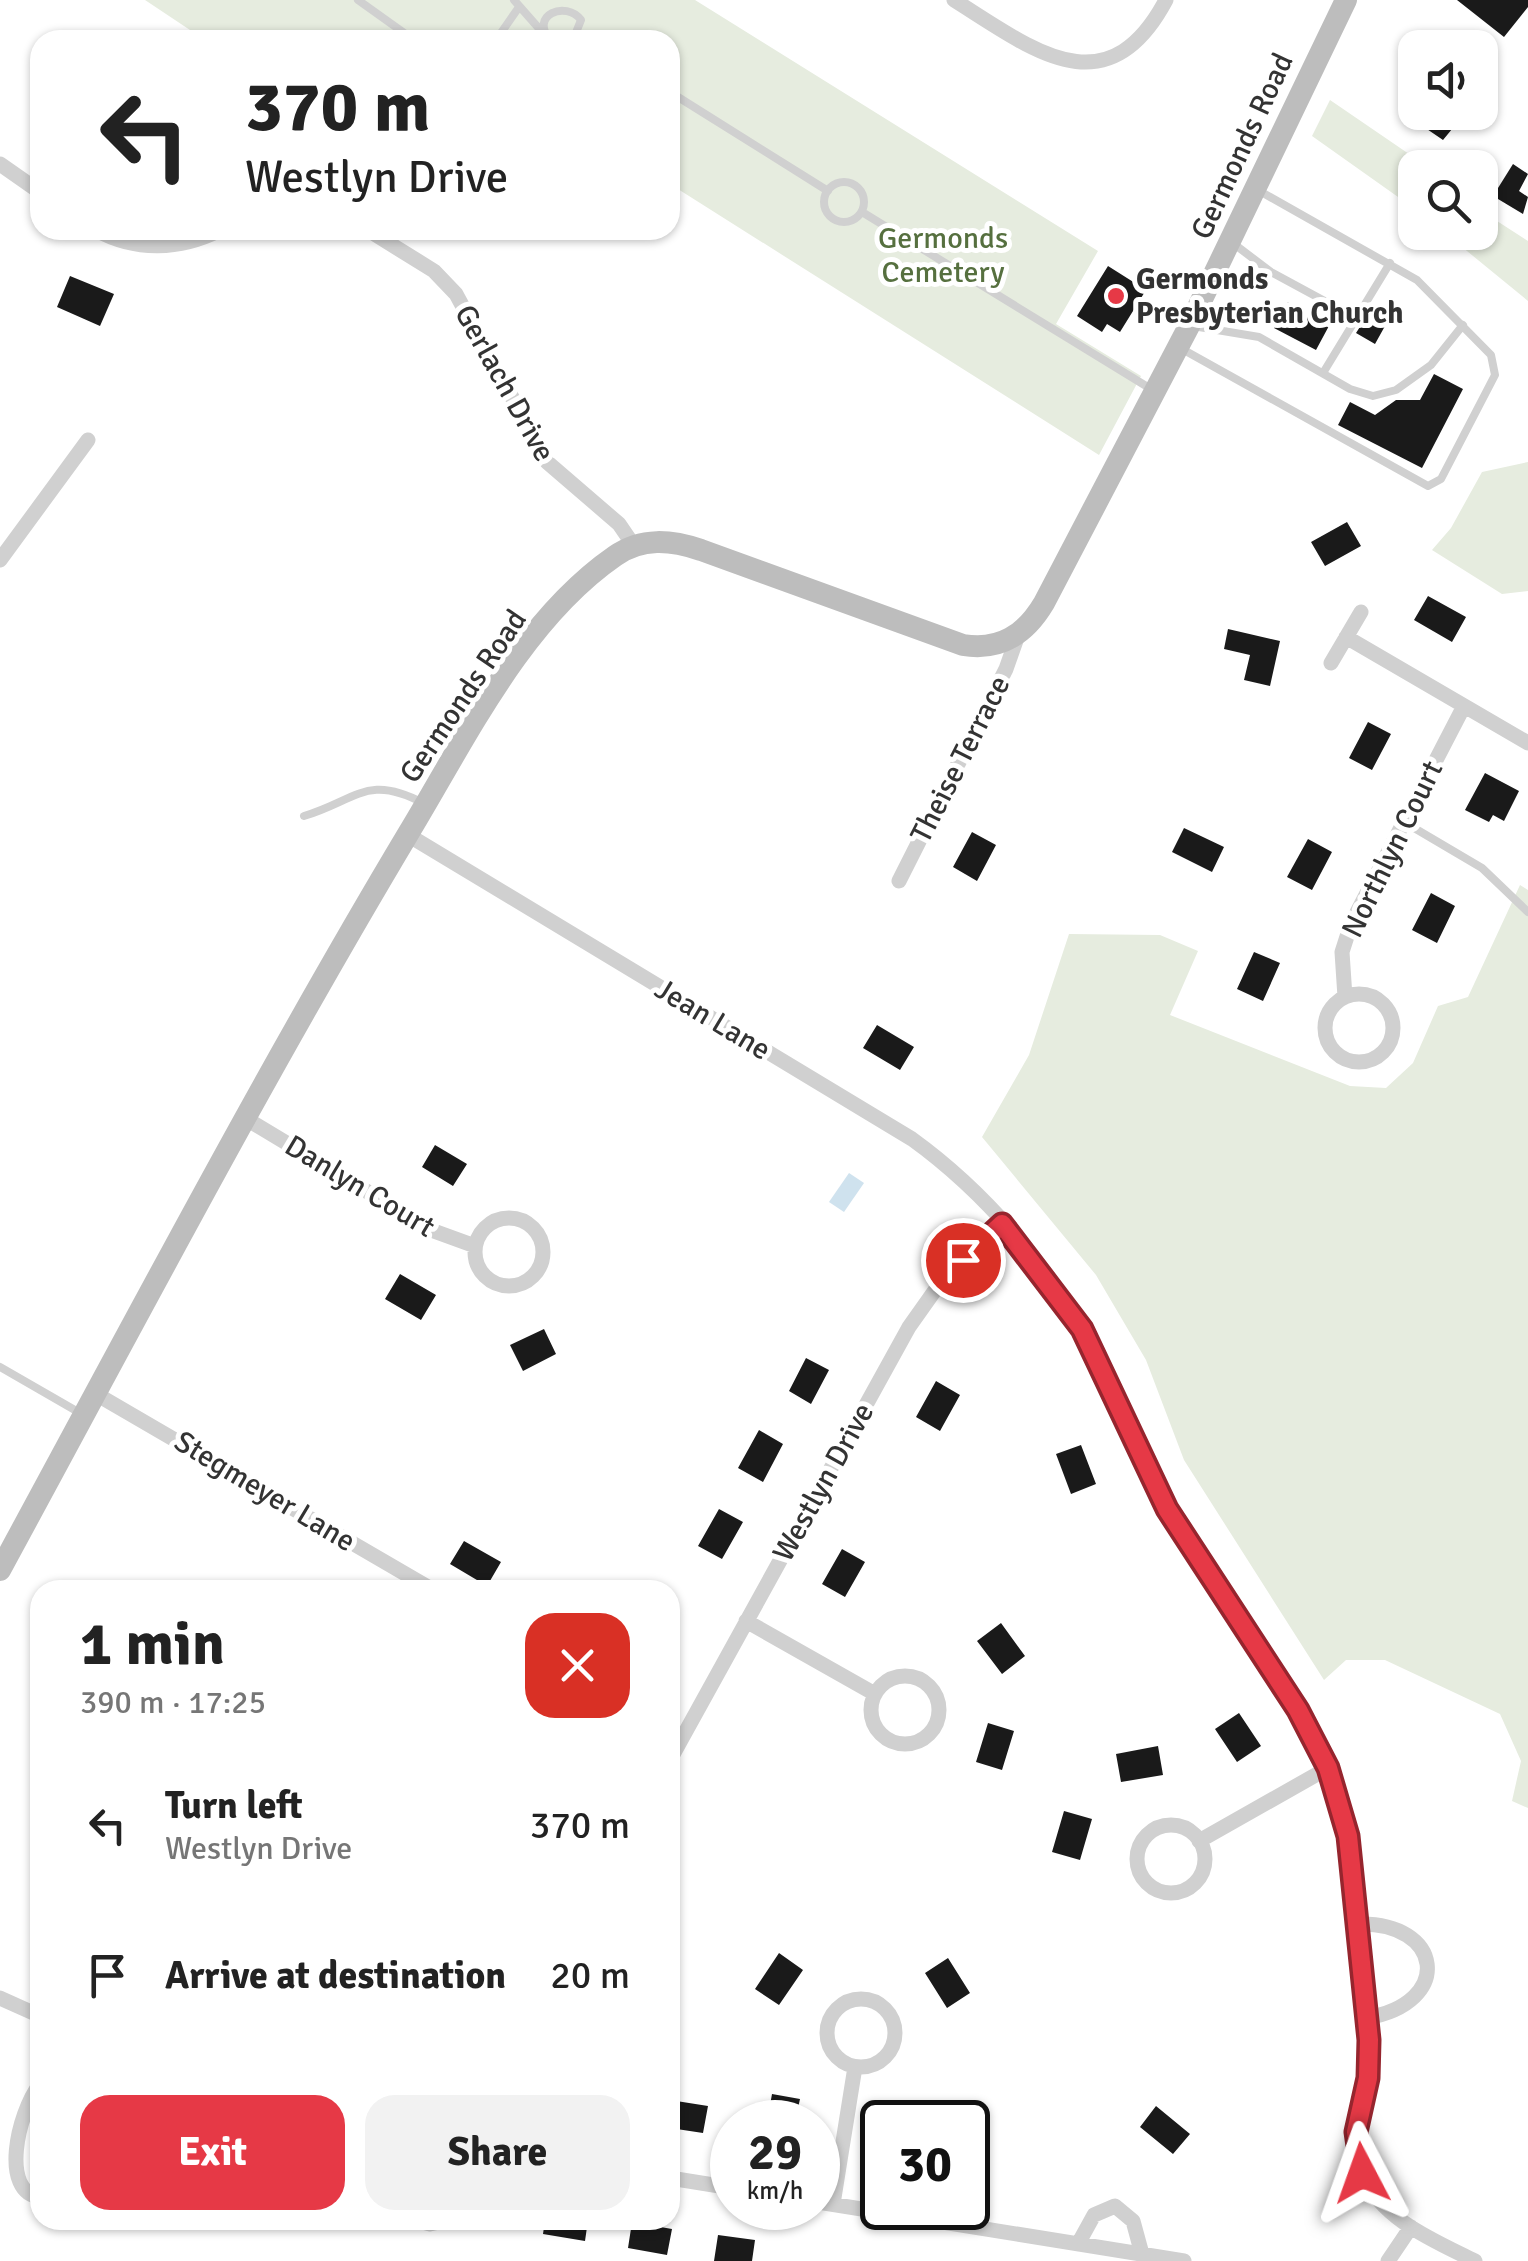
<!DOCTYPE html>
<meta charset="utf-8">
<style>
:root{--surface:#fff;--page:#f2f2f2;--text:#222;--muted:#767676;--accent:#e63946}
body{margin:0;font-family:Signika,sans-serif;background:var(--page);color:var(--text);height:100vh;display:flex;flex-direction:column;font-size:38px;white-space:nowrap}
*{box-sizing:border-box;margin:0}
p{font-size:32px;color:var(--muted)}
.icon{flex:none;width:55px;height:55px;fill:none;stroke:currentColor;stroke-width:2;stroke-linecap:round;stroke-linejoin:round}
.map{position:relative;flex:1;overflow:hidden}
.side{position:absolute;left:30px;top:1580px;width:650px;height:650px;display:flex;flex-direction:column;background:var(--surface);border-radius:30px;box-shadow:0 2px 8px #0004}
.side>*{flex:none}
.top-card{position:absolute;left:30px;top:30px;width:650px;height:210px;border-radius:30px;box-shadow:0 2px 8px #0004;background:#fff;color:var(--text);overflow:hidden}
.fabs{position:absolute;left:1398px;top:30px;display:grid;gap:20px}
.fabs a{display:grid;place-items:center;width:100px;height:100px;border-radius:20px;background:var(--surface);box-shadow:0 2px 8px #0004;font-size:50px}
.speed{position:absolute;left:710px;top:2100px;display:flex;gap:20px;font-size:50px;font-weight:700;text-align:center}
.speed>*{display:grid;place-content:center;width:130px;height:130px;border-radius:50%;background:var(--surface);box-shadow:0 2px 8px #0004;line-height:1}
.speed small{font-size:25px;font-weight:400}
.speed .limit{border:5px solid #111;border-radius:15px;background:#fff;color:#111}
.pin{position:absolute;display:grid;place-items:center;width:85px;height:85px;color:#fff;margin:-42px;border:5px solid #fff;border-radius:50%;box-shadow:0 2px 10px #0007}
.me{position:absolute;width:110px;margin:-55px;rotate:356deg;stroke-linejoin:round;filter:drop-shadow(0 0 8px #0008)}
.turn{display:flex;align-items:center;gap:35px;height:210px;padding:0 50px;font-size:45px}
.turn .icon{width:130px;height:130px;stroke-width:2.5}
.turn b{display:block;font-size:70px;line-height:85px}
.round{display:grid;place-items:center;flex:none;width:105px;height:105px;border-radius:30px;background:var(--page)}
.head{display:flex;align-items:center;justify-content:space-between;height:170px;padding:0 50px}
h1{font-size:60px;font-weight:800;line-height:75px}
.cta{display:flex;gap:20px;margin-top:auto;padding:20px 50px}
.cta a{flex:1;height:115px;border-radius:30px;background:var(--accent);color:#fff;font-size:40px;font-weight:800;line-height:115px;text-align:center}
.cta a+a{background:var(--page);color:var(--text)}
ul{padding:0;list-style:none}
li{display:flex;align-items:center;gap:30px;height:150px;padding:0 50px}
li div{flex:1}
li b{display:block;font-size:38px}
li em{font-style:normal}
.map>svg:first-child{display:block}
.green{fill:#e6ecdf}
.water{fill:#cfe2ee}
.building{fill:#1a1a1a}
.lines{fill:none;stroke-linecap:round;stroke-linejoin:round}
.lane{stroke:#d0d0d0;stroke-width:8}
.street{stroke:#d0d0d0;stroke-width:15}
.secondary{stroke:#bdbdbd;stroke-width:22}
.route-casing{stroke:#96252e;stroke-width:25}
.route{stroke:#e63946;stroke-width:18}
.poi-dot{fill:#e63946;stroke:#fff;stroke-width:4}
.labels{text-anchor:middle;stroke-width:10;stroke-linejoin:round;paint-order:stroke}
.street-label{font-size:30px;fill:#333;stroke:#fff}
.park-label{font-size:30px;fill:#56703f;stroke:#fff}
.poi-label{font-size:30px;font-weight:bold;fill:#333;stroke:#fff;text-anchor:start}
</style>
<div class="map">
<svg width="1528" height="2261" viewBox="0 0 1528 2261">
<rect width="100%" height="100%" fill="#fff"/>
<path class="green" d="M145,0H695L1098,251L1056,324L1141,376L1099,455L670,184V40H205Z
M1330,100L1428,167L1415,168V209L1312,136Z
M1480,210L1528,241V301L1445,233L1480,232Z
M1528,462V591L1502,594L1432,550L1451,528L1482,472Z
M1520,885L1528,890V1808L1512,1801L1521,1761L1500,1714L1385,1660H1346L1324,1680L1184,1460L1146,1360L1096,1275L982,1137L1029,1055L1069,934L1160,935L1198,951L1170,1015L1350,1086L1386,1088L1413,1063L1438,1006L1468,997Z"/>
<path class="water" d="M849,1173L864,1183L844,1212L829,1202Z"/>
<path class="building" d="M1457,0H1528V7L1504,37Z
M1429,112H1466L1443,140L1421,125Z
M1513,164L1528,174L1519,191L1528,197L1523,214L1493,196Z
M1108,266L1146,290L1120,332L1107,324L1102,332L1077,316Z
M70,276L114,294L100,326L57,307Z
M1288,302L1330,324L1316,350L1274,328Z
M1367,316L1385,326L1375,344L1356,333Z
M1434,374L1463,389L1422,468L1338,425L1350,402L1375,415L1396,400H1420Z
M1347,522L1361,546L1325,566L1311,542Z
M1428,596L1466,617L1452,642L1414,620Z
M1228,629L1280,641L1270,686L1244,680L1250,655L1224,649Z
M1368,722L1391,734L1372,770L1349,758Z
M1485,773L1519,791L1504,821L1493,815L1489,822L1465,810Z
M1184,828L1224,847L1212,872L1172,852Z
M972,832L996,845L977,881L953,867Z
M1308,839L1332,852L1312,890L1287,877Z
M1431,893L1455,906L1437,943L1412,930Z
M1254,952L1280,963L1263,1001L1237,989Z
M877,1025L914,1047L900,1070L863,1048Z
M435,1145L467,1164L453,1186L422,1167Z
M400,1274L436,1295L421,1320L385,1299Z
M544,1329L556,1354L523,1371L510,1345Z
M806,1358L829,1370L811,1404L789,1391Z
M936,1381L960,1395L940,1431L916,1417Z
M759,1430L783,1444L763,1482L738,1468Z
M1081,1445L1096,1484L1071,1494L1056,1454Z
M719,1509L743,1522L722,1559L698,1546Z
M464,1541L501,1562L487,1586L450,1564Z
M842,1549L865,1562L845,1597L822,1584Z
M1001,1623L1025,1656L1002,1674L977,1641Z
M1239,1713L1261,1746L1237,1762L1215,1729Z
M988,1723L1014,1731L1002,1770L976,1762Z
M1158,1746L1163,1775L1121,1782L1116,1754Z
M1064,1811L1092,1819L1080,1860L1052,1852Z
M779,1953L803,1970L779,2005L755,1989Z
M948,1958L970,1993L947,2008L925,1973Z
M772,2094L800,2099L795,2122H767Z
M670,2100L708,2106L703,2133L670,2128Z
M1156,2106L1190,2134L1173,2154L1140,2127Z
M545,2220H588L585,2241L543,2234Z
M632,2222L672,2229L667,2255L628,2248Z
M718,2235L755,2240L752,2261H714Z"/>
<g class="lines">
<path class="lane" d="M358,0L414,40
M514,0L543,33
M496,40L519,7
M550,40C529,15 566,0 581,20L573,40
M670,92L828,191
M824 202a20 20 0 1 1 40 0a20 20 0 1 1-40 0Z
M862,212L1151,389
M1234,244L1271,272L1356,318
M1193,326L1259,337L1350,389L1373,396L1396,390L1431,365L1463,325
M1182,349L1428,486L1441,479L1495,375L1491,355L1417,280L1256,189
M1323,373L1390,263
M304,816C357,800 367,773 425,804
M1404,822L1482,868L1528,912
M0,1367L80,1413"/>
<path class="street" d="M954,0C1032,49 1107,111 1166,0
M0,164L40,192
M96,230C136,252 180,250 220,230
M368,230L434,271L456,294L547,462L619,524L634,546
M0,560L88,440
M1346,637L1528,743
M1331,663L1361,612
M408,835L912,1139C984,1191 1053,1270 1093,1350C1123,1409 1144,1471 1178,1527C1238,1626 1329,1720 1348,1838C1360,1908 1369,1985 1369,2056C1370,2097 1346,2135 1363,2175C1382,2220 1435,2241 1475,2261
M899,881L1006,669L1018,635
M1325 1028a34 34 0 1 1 68 0a34 34 0 1 1-68 0Z
M1345,997L1342,952L1351,924L1464,706
M248,1120L431,1230L475,1246
M475 1252a34 34 0 1 1 68 0a34 34 0 1 1-68 0Z
M96,1394L433,1590
M746,1621L875,1694
M871 1710a34 34 0 1 1 68 0a34 34 0 1 1-68 0Z
M670,1760L909,1327L943,1279L1002,1224
M1137 1859a34 34 0 1 1 68 0a34 34 0 1 1-68 0Z
M1199,1841L1328,1768
M1357,1924C1443,1921 1455,2003 1366,2018
M0,1998L40,2016
M827 2033a34 34 0 1 1 68 0a34 34 0 1 1-68 0Z
M40,2084C17,2114 0,2193 40,2197
M670,2178L732,2188
M818,2202L1184,2261
M833,2204L855,2067
M415,2220L430,2224L448,2220
M1078,2244L1094,2215L1115,2206L1133,2221L1142,2254
M1388,2261L1411,2227"/>
<path class="secondary" d="M0,1570C133,1325 265,1073 408,834C465,740 521,621 615,556C642,537 671,540 701,550L963,645C1000,651 1025,635 1044,603L1189,326L1346,0"/>
</g>
<g class="lines">
<defs>
<path id="route" d="M963,1260L1002,1224L1082,1329L1167,1509L1298,1710L1328,1768L1348,1836L1369,2040L1368,2078L1356,2132L1362,2173"/>
</defs>
<use href="#route" class="route-casing"/>
<use href="#route" class="route"/>
</g>
<circle class="poi-dot" cx="1116" cy="296" r="10"/>
<g class="labels">
<g class="street-label">
<text transform="translate(1242 146) rotate(-65)" y="10">Germonds Road</text>
<text transform="translate(505 383) rotate(61)" y="10">Gerlach Drive</text>
<text transform="translate(463 696) rotate(-56)" y="10">Germonds Road</text>
<text transform="translate(960 759) rotate(-63)" y="10">Theise Terrace</text>
<text transform="translate(1392 849) rotate(-64)" y="10">Northlyn Court</text>
<text transform="translate(713 1019) rotate(31)" y="10">Jean Lane</text>
<text transform="translate(360 1186) rotate(31)" y="10">Danlyn Court</text>
<text transform="translate(823 1482) rotate(-61)" y="10">Westlyn Drive</text>
<text transform="translate(265 1491) rotate(31)" y="10">Stegmeyer Lane</text>
</g>
<g class="park-label">
<text x="943" y="248">Germonds<tspan x="943" dy="34">Cemetery</tspan></text>
</g>
<g class="poi-label">
<text x="1136" y="289">Germonds<tspan x="1136" dy="34">Presbyterian Church</tspan></text>
</g>
</g>
</svg>
<div class="fabs">
<a><svg class="icon" aria-label="sound" viewBox="0 0 24 24"><path d="M4 9h4l5-4v14l-5-4H4zM17 9q2 3 0 6"/></svg></a>
<a><svg class="icon" aria-label="search" viewBox="0 0 24 24"><circle cx="10" cy="10" r="6"/><path d="M15 15l6 6"/></svg></a>
</div>
<div class="speed"><div>29<small>km/h</small></div><div class="limit">30</div></div>
<div class="pin" style="left:963px;top:1260px;background:#d93025"><svg class="icon" aria-label="arrive" viewBox="0 0 24 24"><path d="M6 21V4h12l-3 4 3 4H6"/></svg></div>
<svg class="me" style="left:1362px;top:2173px" viewBox="-20 -20 40 40"><path d="M0-17L14 15 0 8-14 15z" fill="#e63946" stroke="#fff" stroke-width="4"/></svg>
<div class="top-card">
<div class="turn"><svg class="icon" aria-label="left" viewBox="0 0 24 24"><path d="M17 20v-9H6M10 6l-5 5 5 5"/></svg><div><b>370 m</b>Westlyn Drive</div></div>
</div>
<section class="side">
<div class="head"><div><h1>1 min</h1><p>390 m · 17:25</p></div><a class="round" style="background:#d93025;color:#fff"><svg class="icon" aria-label="close" viewBox="0 0 24 24"><path d="M6 6l12 12M18 6L6 18"/></svg></a></div>
<ul>
<li><svg class="icon" aria-label="left" viewBox="0 0 24 24"><path d="M17 20v-9H6M10 6l-5 5 5 5"/></svg><div><b>Turn left</b><p>Westlyn Drive</p></div><em>370 m</em></li>
<li><svg class="icon" aria-label="arrive" viewBox="0 0 24 24"><path d="M6 21V4h12l-3 4 3 4H6"/></svg><div><b>Arrive at destination</b></div><em>20 m</em></li>
</ul>
<div class="cta"><a>Exit</a><a>Share</a></div>
</section>
</div>
